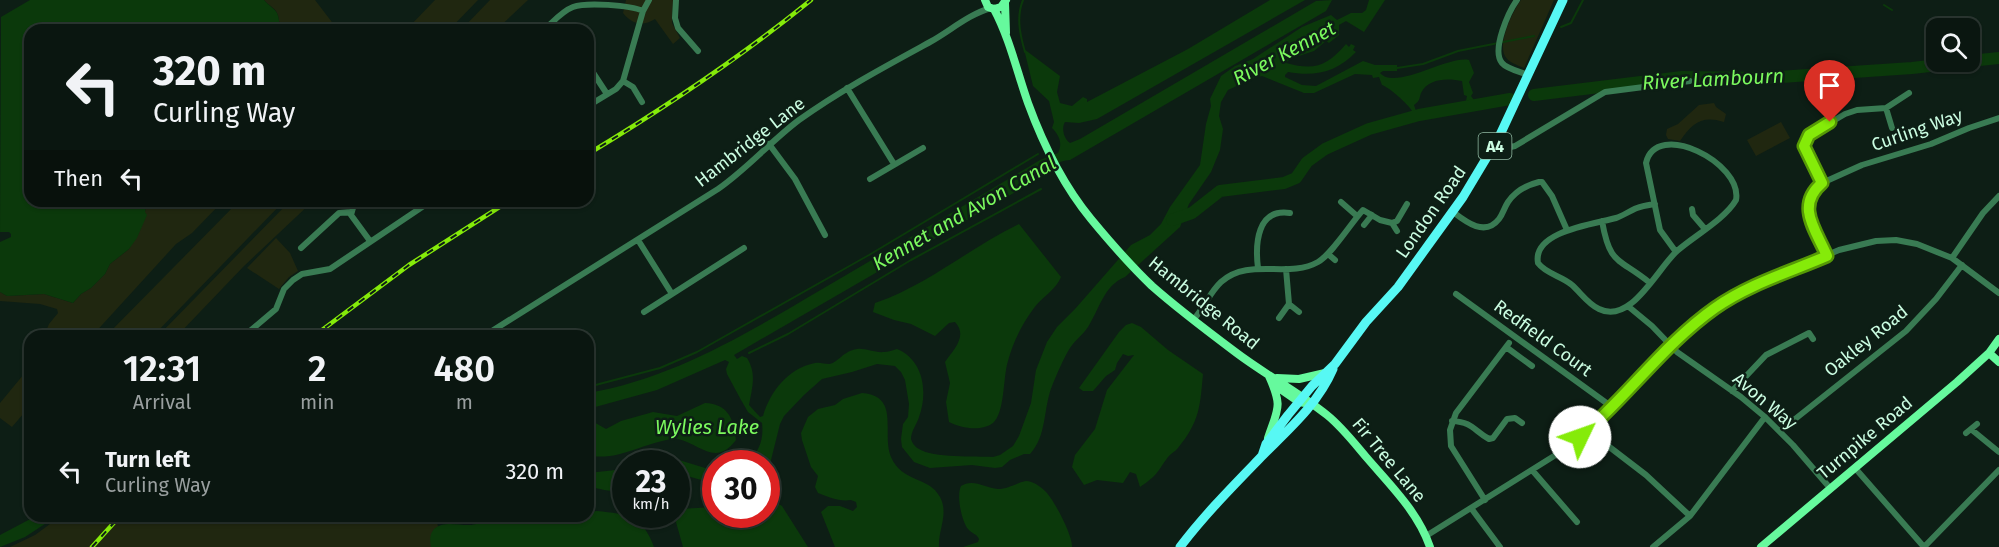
<!DOCTYPE html>
<style>
:root{--surface:#0a1610;--page:#18231e;--text:#f1f3f6;--muted:#999f9f;--line:#2a3530}
body{margin:0;font-family:"Fira Sans",sans-serif;background:var(--page);color:var(--text);height:100vh;display:flex;flex-direction:column;font-size:22px;white-space:nowrap}
*{box-sizing:border-box;margin:0}
p{font-size:20px;color:var(--muted)}
.icon{flex:none;width:33px;height:33px;fill:none;stroke:currentColor;stroke-width:2;stroke-linecap:round;stroke-linejoin:round}
.map{position:relative;flex:1;overflow:hidden}
.panel{position:absolute;left:24px;top:330px;width:570px;height:192px;display:flex;flex-direction:column;background:var(--surface);border-radius:18px;box-shadow:0 2px 4px #0004,0 0 0 2px var(--line)}
.panel>*{flex:none}
.hud{position:absolute;left:24px;top:24px;width:570px;height:183px;border-radius:18px;box-shadow:0 2px 4px #0004,0 0 0 2px var(--line);background:#0a1610;color:var(--text);overflow:hidden}
.controls{position:absolute;left:1926px;top:18px;display:grid;gap:12px}
.controls a{display:grid;place-items:center;width:54px;height:54px;border-radius:12px;background:var(--surface);box-shadow:0 2px 4px #0004,0 0 0 2px var(--line);font-size:30px}
.speed{position:absolute;left:612px;top:450px;display:flex;gap:12px;font-size:30px;font-weight:700;text-align:center}
.speed>*{display:grid;place-content:center;width:78px;height:78px;border-radius:50%;background:var(--surface);box-shadow:0 2px 4px #0004,0 0 0 2px var(--line);line-height:1}
.speed small{font-size:15px;font-weight:400}
.speed .limit{border:9px solid #d22;background:#fff;color:#111}
.pin{position:absolute;display:grid;place-items:center;width:51px;height:51px;color:#fff;margin:-62px -26px;border-radius:50% 50% 50% 0;rotate:-45deg;box-shadow:0 0 6px #0007}
.pin .icon{rotate:45deg}
.me{position:absolute;width:66px;margin:-33px;rotate:48deg;stroke-linejoin:round;filter:drop-shadow(0 0 4px #0008)}
.turn{display:flex;align-items:center;gap:21px;height:126px;padding:0 30px;font-size:27px}
.turn .icon{width:78px;height:78px;stroke-width:2.5}
.turn b{display:block;font-size:42px;line-height:51px}
.then{display:flex;align-items:center;height:57px;padding:0 30px;background:#0003;gap:12px;font-size:22px}
.eta{display:flex;justify-content:space-evenly;align-items:center;height:102px;text-align:center}
.eta b{font-size:36px;font-weight:600;line-height:42px}
ul{padding:0;list-style:none}
li{display:flex;align-items:center;gap:18px;height:78px;padding:0 30px}
li div{flex:1}
li b{display:block;font-size:22px}
li em{font-style:normal}
.map>svg:first-child{display:block}
.green{fill:#202710}
.water{fill:#0b390b}
.lines{fill:none;stroke-linecap:round;stroke-linejoin:round}
.stream{stroke:#0b390b;stroke-width:2}
.river{stroke:#0b390b;stroke-width:12}
.street{stroke:#397b53;stroke-width:6}
.secondary{stroke:#66f99d;stroke-width:8}
.primary{stroke:#57f8f4;stroke-width:9}
.rail-casing{stroke:#85eb09;stroke-width:4.5}
.rail{stroke:#0d1e15;stroke-width:2;stroke-dasharray:7;stroke-linecap:butt}
.route-casing{stroke:#569906;stroke-width:15}
.route{stroke:#85eb09;stroke-width:10}
.labels{text-anchor:middle;stroke-width:5;stroke-linejoin:round;paint-order:stroke}
.shield{fill:#0d1e15;stroke:#92baa4;stroke-width:1.5}
.shield-label{font-size:16px;font-weight:bold;fill:#cbfde2}
.street-label{font-size:18px;fill:#cbfde2;stroke:#0d1e15}
.water-label{font-size:20px;font-style:italic;fill:#7bf95e;stroke:#0d1e15}
</style>
<div class="map">
<svg width="1999" height="547" viewBox="0 0 1999 547">
<rect width="100%" height="100%" fill="#0d1e15"/>
<path class="green" d="M264,0H315L338,30H284L280,27C279,22 279,17 277,13C275,8 268,5 264,0Z
M435,0H478L449,30H406Z
M490,0H528L496,30H461Z
M626,0H673L672,23L680,38L673,44L655,19C642,27 632,24 623,13Z
M1521,0H1554L1524,68C1517,65 1507,62 1504,54C1499,40 1513,11 1521,0Z
M1714,103L1716,107L1726,114L1724,122C1702,115 1692,123 1680,141L1668,139L1666,135L1667,129L1678,124L1699,105Z
M1781,122L1790,138L1756,156L1747,140Z
M147,201H223L192,233L176,244L92,336H44L49,324L58,313L57,309L40,304L0,301V292L7,296L44,294L73,303L81,294L91,288L105,274L110,264L129,249L145,212Z
M239,201H284L153,336H106Z
M290,201H313L244,266L177,336H158Z
M276,238L290,253L298,271L289,277L279,289L247,268Z
M30,358V406L12,427L0,418V403L24,374Z
M61,516H435L444,547H10L35,535Z"/>
<path class="water" d="M30,0H264C268,5 274,8 277,13C279,17 279,22 280,27L284,30H30V201H147L145,212L147,215L137,238L129,249L110,264L105,274L91,288L81,294L73,303L44,294L7,296L0,292V242L11,237V234L9,232H0L1,17Z
M1270,0H1305L1097,119L1079,123L1065,122C1061,128 1064,139 1070,143L1080,139L1316,1L1332,0L1326,11L1070,160C1058,161 1050,166 1043,176L734,355L737,359L742,356L747,358C757,374 752,388 749,405L760,417L763,416C770,392 788,368 815,363C820,362 824,364 829,364C838,363 843,351 857,349C865,348 875,353 884,352C888,352 893,350 897,349C924,360 928,393 919,417C917,424 911,431 911,439C912,443 915,447 919,449C933,458 975,456 993,457L1000,455L1013,446L1019,436L1031,403L1036,370L1047,342L1057,327L1075,309L1131,245L1150,235L1161,224L1170,207L1200,165L1206,124L1211,106L1210,99L1221,76L1235,66L1253,59L1302,27L1331,15L1337,20L1351,13H1362L1366,10L1369,0H1385L1364,32L1346,21L1339,25V35L1329,43L1326,41L1314,51L1290,59L1286,63C1315,71 1327,66 1346,44L1349,47L1351,44L1355,46L1353,50L1356,52C1337,72 1315,77 1288,72L1285,75V77L1302,85L1316,86L1363,61L1375,65H1397V71H1383L1380,73C1396,91 1448,55 1469,60L1474,73L1469,82L1473,93L1471,96L1474,100L1466,101L1467,96L1464,95L1462,81C1448,78 1428,78 1421,93C1419,99 1420,101 1414,105L1416,111H1412C1409,105 1389,87 1382,85L1379,77L1373,78L1372,75L1355,74L1314,93H1304L1262,76L1254,78L1228,90L1221,102L1219,116L1223,129L1220,150L1211,172L1189,204L1180,227L1125,277C1104,285 1099,310 1088,327C1083,335 1075,340 1070,348C1063,359 1057,374 1052,386C1043,409 1047,436 1030,454H1024L1010,460L1002,467L995,468L972,465L930,468L914,462L902,447L901,439L903,424L908,417L909,404L905,380L901,372L895,366L877,364L852,372L822,379L804,395L784,416L780,424L769,468L767,470L766,464L748,463C759,451 764,440 762,423L748,412L741,400L727,374L726,369L729,362L725,360L657,390L588,409V393C675,378 749,332 824,288C896,246 968,203 1040,160L1058,153C1063,143 1059,135 1052,128L1054,122L1049,101L1033,86L1024,49L1060,76L1057,92L1060,103L1072,106L1083,97L1087,99V102L1188,49Z
M1019,224L1061,277C1056,290 1042,297 1034,308C1022,324 1013,342 1008,361C1003,376 1005,413 993,423C981,432 961,428 949,422L946,402L950,383L945,362C954,349 968,336 955,322L949,323L935,336L911,324L894,320L873,312L875,303C928,285 969,248 1019,224Z
M1132,323L1141,327L1168,350L1203,374C1200,406 1200,421 1178,448C1175,452 1171,453 1168,457C1157,472 1158,475 1140,487L1136,474L1130,472L1123,483L1097,480L1084,485L1072,467L1075,455L1095,429L1107,390L1134,355L1128,356L1123,354L1117,363L1115,370L1106,376L1093,391H1083L1079,388L1119,332L1126,325Z
M862,393C901,396 881,433 891,457C902,483 929,476 940,497C949,514 938,530 939,547H835L821,512L828,506H840L853,511L857,507L856,502L851,500C840,502 828,497 818,493L815,487L818,476L811,467L802,440L801,433L808,417L818,409L835,405L843,399Z
M705,403C728,404 734,419 736,440C716,467 700,444 678,439C667,437 633,451 620,454C609,457 599,457 588,456V421H592L606,429L621,421L653,412L677,416Z
M672,455L679,460L715,471V484L677,473L676,464L648,463L664,456Z
M625,469V489C613,494 600,488 588,487V473Z
M1026,481C1033,481 1040,486 1046,492C1054,500 1073,536 1072,547H963L978,542L979,539C976,533 972,534 968,529C962,522 956,496 961,486C973,478 985,488 998,489C1008,489 1016,483 1026,481Z
M767,501L776,502L782,506L808,547H683L674,515L679,509L715,507L716,514H766Z
M597,511C627,514 643,516 654,547H431C430,541 429,535 434,529C444,520 460,526 471,525C482,523 492,519 503,518C531,514 560,516 588,516V512Z
M36,516H57L25,537L0,547V535Z"/>
<g class="lines">
<path class="stream" d="M1023,0C1016,17 1020,35 1025,52
M1884,5L1892,10
M1561,27L1571,23L1583,0
M1397,68L1423,64L1458,51L1534,36
M749,353L788,334L911,260L1041,189
M588,387L660,368L697,352L869,255L1038,154"/>
<path class="river" d="M1970,61L1999,58
M1534,95L1682,77L1765,78L1912,68L1965,62
M1172,220L1192,213L1220,191L1284,183L1296,178L1307,162L1325,149L1369,129L1419,115L1510,99"/>
<path class="street" d="M676,0L675,18L678,28L698,51
M1517,0C1509,11 1491,50 1502,63C1507,69 1521,72 1528,75
M553,22L561,30
M544,30C553,22 562,11 573,7C586,2 630,5 643,11
M588,65L607,94
M623,81L633,87L642,102
M847,88L894,164
M588,106L616,89L623,81L643,11L649,0
M1886,108L1892,128
M769,144L795,179L825,235
M1495,145L1506,148L1515,146L1605,92L1690,81
M870,179L923,148
M1822,183L1805,150L1804,142L1809,135L1845,114L1857,110L1886,108L1909,93
M360,201L353,208L351,215L370,241
M1341,202L1357,216
M1655,204C1649,205 1642,206 1637,208C1629,211 1623,216 1616,218C1595,224 1532,231 1538,263C1546,274 1562,276 1572,285C1581,293 1588,304 1599,309C1631,325 1657,269 1677,251C1694,236 1725,219 1736,200C1743,163 1656,119 1646,163L1660,230L1676,252
M1692,209L1693,215L1705,229
M1453,212C1466,222 1485,237 1499,219C1503,214 1504,208 1508,202C1515,192 1527,185 1539,182H1542L1552,196L1567,230
M1602,221C1610,266 1618,257 1650,283
M1392,223L1397,231
M1364,225L1372,215
M638,240L672,294
M301,248L339,213L351,212
M1328,254L1335,260
M1827,256L1808,211L1811,196L1822,183L1862,165L1931,144L1969,128L1999,118
M1952,258L1983,213L1999,196
M1258,268C1255,244 1257,208 1290,213
M1286,269L1289,304L1299,312
M1456,294L1612,407
M1629,307L1652,326L1677,352L1741,397L1765,417L1793,445L1830,488
M644,312L744,248
M1279,318L1289,304
M1194,319C1204,308 1210,292 1221,282C1249,257 1288,279 1318,262C1332,254 1351,223 1363,210L1380,220L1392,223L1397,221L1407,204
M244,336L276,309L284,289L293,280L302,274L330,269L431,201
M484,336L718,189C748,168 771,141 799,120C841,90 886,66 930,42C950,31 969,14 991,8
M1506,347L1532,366
M1732,391L1766,355L1809,333L1813,339
M1452,421C1473,422 1474,431 1489,439L1493,438L1507,419L1515,418L1522,423
M1589,429L1599,439L1646,475L1690,516
M1972,430L1999,452
M1780,431L1906,331L1936,299L1962,265
M1966,433L1977,424
M1855,468L1924,547L1999,470
M1532,470L1577,522
M1485,500L1451,446L1450,430L1456,413L1509,343
M1471,508L1500,547
M1426,536L1570,446L1612,407L1687,330L1714,308L1752,287L1839,250L1876,241L1896,240L1917,244L1952,258L1999,293
M1653,547L1690,516L1765,417"/>
<path class="secondary" d="M985,0L988,7L994,9L1001,7L1006,0
M1005,3L1006,33
M994,9C1010,39 1017,72 1028,103C1043,144 1063,185 1091,219C1110,242 1130,265 1152,286C1178,309 1206,330 1234,351C1264,374 1297,391 1327,415C1342,427 1355,444 1367,458C1391,486 1418,512 1430,547
M1989,353L1999,362
M1277,378L1299,379L1325,373
M1273,384L1299,402L1305,403
M1268,438C1278,408 1283,407 1269,376
M1761,547L1957,382L1989,353L1999,339"/>
<path class="primary" d="M1262,456L1266,444L1288,415L1312,386L1335,364L1366,322L1398,287L1463,197L1499,137L1563,0
M1180,547C1205,514 1234,485 1263,455C1289,429 1318,404 1333,369"/>
<defs>
<path id="rail" d="M588,154C666,107 741,57 811,0
M314,336L409,265L509,201
M92,547L120,516"/>
</defs>
<use href="#rail" class="rail-casing"/>
<use href="#rail" class="rail"/>
</g>
<g class="lines">
<defs>
<path id="route" d="M1580,437C1627,397 1664,344 1715,308C1749,284 1790,272 1827,256C1816,230 1795,206 1822,183L1804,146L1809,135L1830,122"/>
</defs>
<use href="#route" class="route-casing"/>
<use href="#route" class="route"/>
</g>
<g class="labels">
<rect class="shield" x="1478.5" y="133" width="33" height="26" rx="4.5"/>
<g class="shield-label">
<text x="1495" y="152">A4</text>
</g>
<g class="street-label">
<text transform="translate(1917 130) rotate(-19)" y="6">Curling Way</text>
<text transform="translate(750 142) rotate(-38)" y="6">Hambridge Lane</text>
<text transform="translate(1431 212) rotate(-55)" y="6">London Road</text>
<text transform="translate(1204 303) rotate(39)" y="6">Hambridge Road</text>
<text transform="translate(1543 338) rotate(36)" y="6">Redfield Court</text>
<text transform="translate(1866 341) rotate(-39)" y="6">Oakley Road</text>
<text transform="translate(1765 401) rotate(40)" y="6">Avon Way</text>
<text transform="translate(1865 438) rotate(-40)" y="6">Turnpike Road</text>
<text transform="translate(1389 460) rotate(50)" y="6">Fir Tree Lane</text>
</g>
<g class="water-label">
<text transform="translate(1284 53) rotate(-28)" y="7">River Kennet</text>
<text transform="translate(1713 79) rotate(-3)" y="7">River Lambourn</text>
<text transform="translate(964 213) rotate(-30)" y="7">Kennet and Avon Canal</text>
<text x="707" y="434">Wylies Lake</text>
</g>
</g>
</svg>
<div class="controls">
<a><svg class="icon" aria-label="search" viewBox="0 0 24 24"><circle cx="10" cy="10" r="6"/><path d="M15 15l6 6"/></svg></a>
</div>
<div class="speed"><div>23<small>km/h</small></div><div class="limit">30</div></div>
<div class="pin" style="left:1830px;top:122px;background:#d93025"><svg class="icon" aria-label="arrive" viewBox="0 0 24 24"><path d="M6 21V4h12l-3 4 3 4H6"/></svg></div>
<svg class="me" style="left:1580px;top:437px" viewBox="-20 -20 40 40"><circle r="19" fill="#fff"/><path d="M0-13L10 11 0 6-10 11z" fill="#85eb09"/></svg>
<div class="hud">
<div class="turn"><svg class="icon" aria-label="left" viewBox="0 0 24 24"><path d="M17 20v-9H6M10 6l-5 5 5 5"/></svg><div><b>320 m</b>Curling Way</div></div>
<div class="then">Then<svg class="icon" aria-label="left" viewBox="0 0 24 24"><path d="M17 20v-9H6M10 6l-5 5 5 5"/></svg></div>
</div>
<section class="panel">
<div class="eta">
<div><b>12:31</b><p>Arrival</p></div>
<div><b>2</b><p>min</p></div>
<div><b>480</b><p>m</p></div>
</div>
<ul>
<li><svg class="icon" aria-label="left" viewBox="0 0 24 24"><path d="M17 20v-9H6M10 6l-5 5 5 5"/></svg><div><b>Turn left</b><p>Curling Way</p></div><em>320 m</em></li>
</ul>
</section>
</div>
